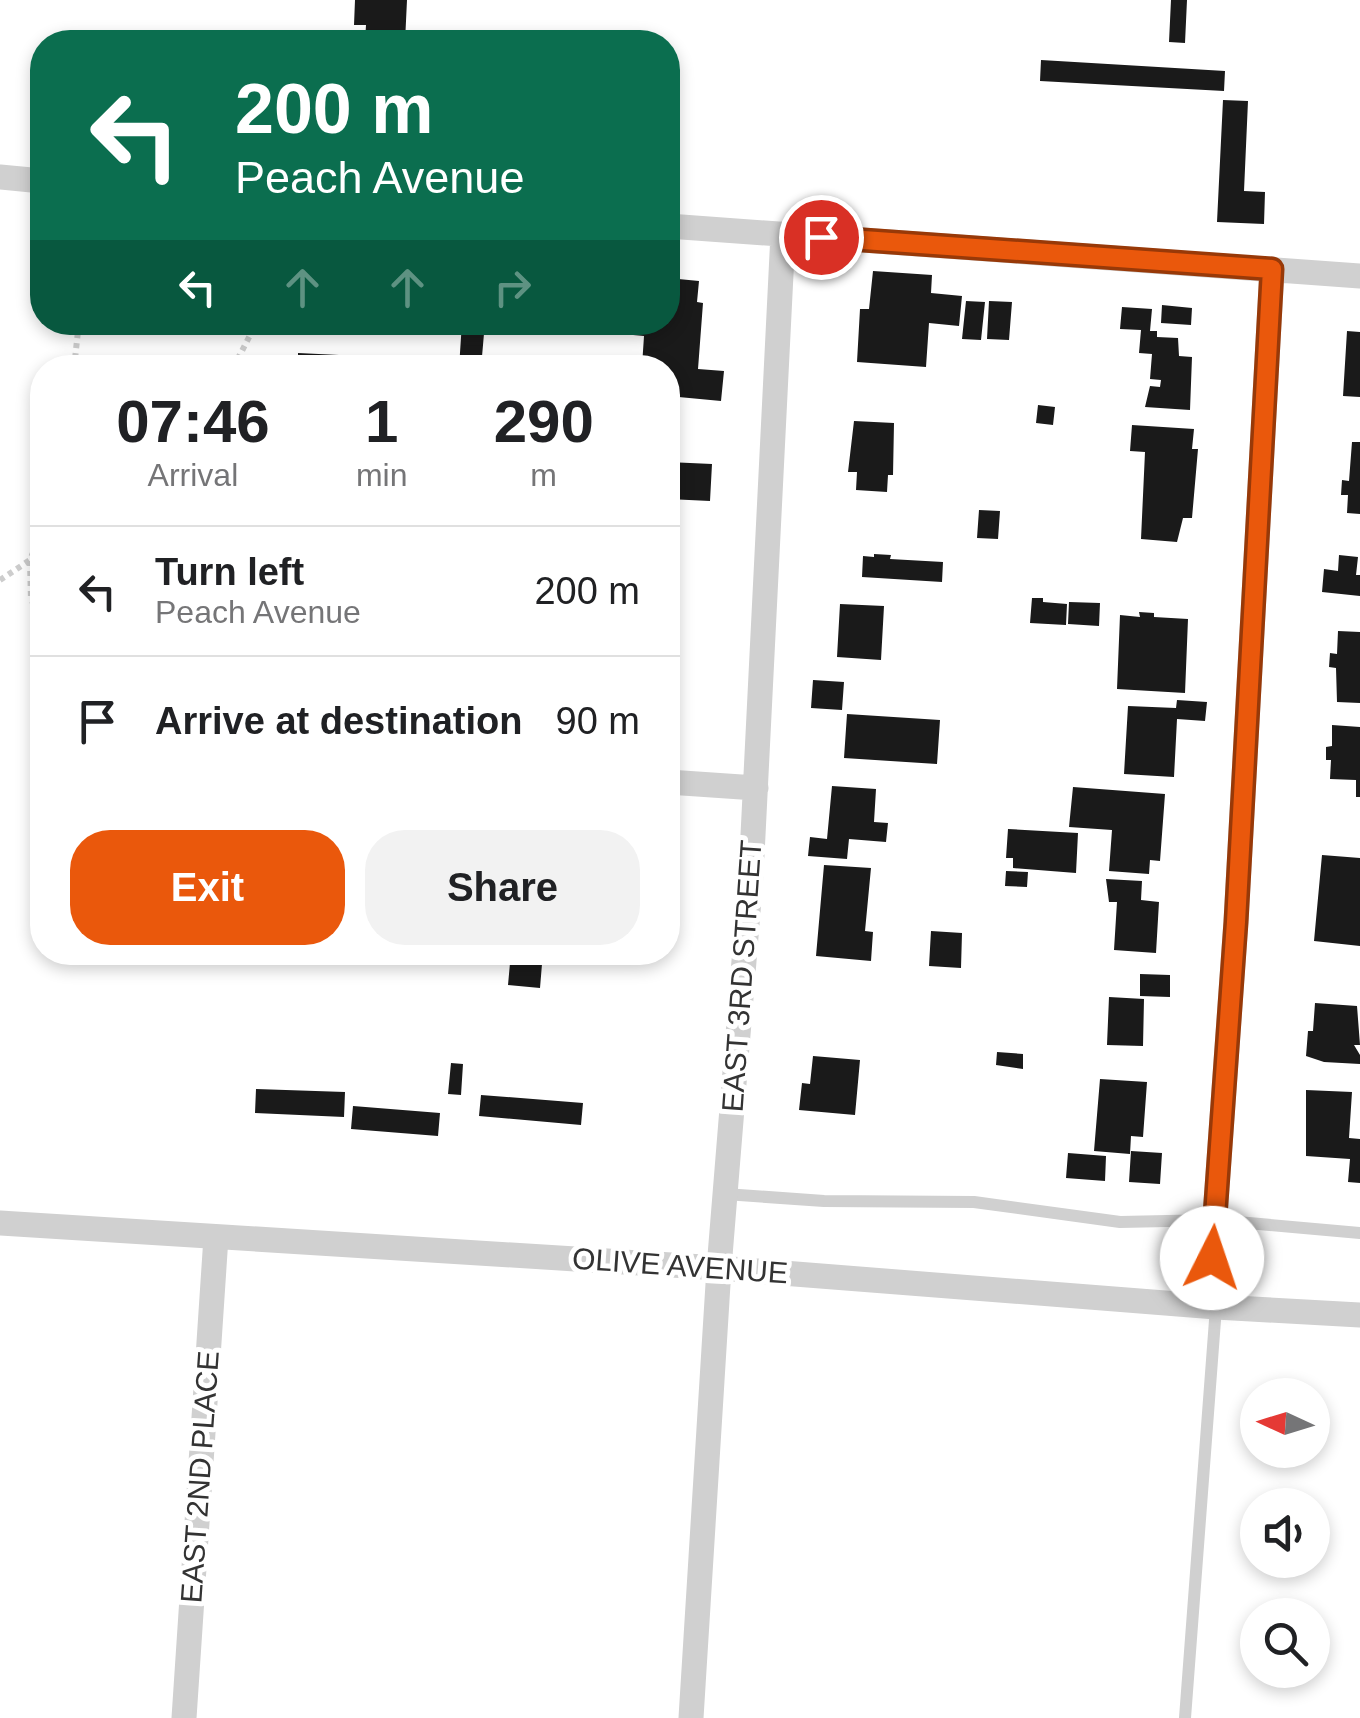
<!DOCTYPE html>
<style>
:root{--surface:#fff;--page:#f2f2f2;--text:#202124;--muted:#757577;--line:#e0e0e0;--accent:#ea580c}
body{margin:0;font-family:Helvetica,sans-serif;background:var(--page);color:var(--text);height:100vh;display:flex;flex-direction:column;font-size:38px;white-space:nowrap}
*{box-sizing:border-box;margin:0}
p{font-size:32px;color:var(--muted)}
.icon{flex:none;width:55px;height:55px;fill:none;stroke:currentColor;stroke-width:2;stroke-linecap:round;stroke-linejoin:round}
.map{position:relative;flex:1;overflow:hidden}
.panel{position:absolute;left:30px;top:355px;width:650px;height:610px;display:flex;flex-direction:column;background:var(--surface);border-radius:40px;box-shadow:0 5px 15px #0003}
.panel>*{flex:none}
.banner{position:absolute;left:30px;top:30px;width:650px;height:305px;border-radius:40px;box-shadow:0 5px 15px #0003;background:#0b6e4f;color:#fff;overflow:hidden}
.needle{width:65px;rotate:274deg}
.fabs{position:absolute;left:1240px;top:1378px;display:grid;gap:20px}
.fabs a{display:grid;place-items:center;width:90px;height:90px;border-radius:50%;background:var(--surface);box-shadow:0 5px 15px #0003;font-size:50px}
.pin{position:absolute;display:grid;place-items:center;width:85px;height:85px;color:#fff;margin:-42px;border:5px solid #fff;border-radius:50%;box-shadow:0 2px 10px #0007}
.me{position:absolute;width:110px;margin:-55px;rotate:4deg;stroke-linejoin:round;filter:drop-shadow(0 0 8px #0008)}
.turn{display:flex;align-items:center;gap:35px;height:210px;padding:0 40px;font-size:45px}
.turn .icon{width:130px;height:130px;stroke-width:2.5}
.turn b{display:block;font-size:70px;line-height:85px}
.lanes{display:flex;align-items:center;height:95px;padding:0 40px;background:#0003;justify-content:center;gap:50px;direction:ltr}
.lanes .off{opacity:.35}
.eta{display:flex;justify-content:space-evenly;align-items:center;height:170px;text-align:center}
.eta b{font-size:60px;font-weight:700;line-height:70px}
.primary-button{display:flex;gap:20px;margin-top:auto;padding:20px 40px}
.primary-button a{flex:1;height:115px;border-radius:40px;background:var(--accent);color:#fff;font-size:40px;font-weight:700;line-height:115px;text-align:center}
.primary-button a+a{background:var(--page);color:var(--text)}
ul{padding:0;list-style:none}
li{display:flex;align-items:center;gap:30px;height:130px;padding:0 40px;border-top:2px solid var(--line)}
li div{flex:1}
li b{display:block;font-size:38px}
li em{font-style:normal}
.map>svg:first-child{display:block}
.building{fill:#1a1a1a}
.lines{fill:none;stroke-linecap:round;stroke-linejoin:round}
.path{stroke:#cdcdcd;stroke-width:6;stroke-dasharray:5 5;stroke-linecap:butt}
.service{stroke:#d0d0d0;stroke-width:12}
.minor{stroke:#d0d0d0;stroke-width:25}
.route-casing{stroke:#983908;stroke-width:25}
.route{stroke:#ea580c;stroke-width:18}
.labels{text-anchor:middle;stroke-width:10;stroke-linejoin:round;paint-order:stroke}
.street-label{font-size:30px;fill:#333;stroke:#fff}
</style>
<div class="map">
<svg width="1360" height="1718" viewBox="0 0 1360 1718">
<rect width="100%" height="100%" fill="#fff"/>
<path class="building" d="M355,0H407L405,42H365L366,25H354Z
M1171,0H1187L1185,43L1169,42Z
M1041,60L1225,71L1224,91L1040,81Z
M1223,100L1248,101L1244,191L1265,192L1264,224L1217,222Z
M873,271L932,275L931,293L962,296L959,326L929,323L926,367L857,362L860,309H869Z
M668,278L699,281L697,302L703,303L698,369L724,371L721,401L668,396V368L642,366L644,336L633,335L634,322H668Z
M966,301L985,302L981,340L962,339Z
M989,301L1012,302L1009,340L987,339Z
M1162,305L1192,308L1191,325L1161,323Z
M1122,307L1152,309L1150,331H1157V337L1178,338L1179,356L1192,357L1190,410L1145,407L1150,386L1160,387L1161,380L1150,379L1152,354L1139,353L1141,330L1120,329Z
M462,322H485L481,368H459Z
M1347,331L1360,332V397L1343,396Z
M298,353L339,355V368H298Z
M1038,405L1055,407L1053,425L1036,423Z
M854,421L894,423L893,475H888L887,492L856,490L857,472H848Z
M1132,425L1194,429L1192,449H1198L1192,518H1183L1177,542L1141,539L1145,452L1130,451Z
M1352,442H1360V514L1347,513L1348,495H1341L1342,480L1349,481Z
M668,462L712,464L710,501L668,499Z
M979,510L1000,511L998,539L977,538Z
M874,554L891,555L890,559L943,562L942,582L862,577L863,556L874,557Z
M1339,555L1358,557L1356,575H1360V596L1322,592L1324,569L1338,571Z
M1032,598H1043V602L1067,604L1066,625L1030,623Z
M1069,602L1100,603L1099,626L1068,624Z
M840,604L884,606L881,660L837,657Z
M1139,612L1154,613V617L1188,619L1185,693L1117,689L1120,615L1140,617Z
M1338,631L1360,632V703L1337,702L1336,668L1329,667L1330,653L1337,654Z
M813,680L844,682L842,710L811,708Z
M1177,700L1207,702L1205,721L1177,719L1174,777L1124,774L1128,706L1176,708Z
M847,714L940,720L937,764L844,758Z
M1332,725L1360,727V797H1356V780L1330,779L1331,760H1326V747L1332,746Z
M832,786L876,789L874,822L888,823L886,842L849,839L847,859L808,856L810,837L827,839Z
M1073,787L1165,794L1160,861L1150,860L1149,874L1109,871L1112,830L1069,827Z
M1008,829L1078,833L1076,873L1013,868V858H1006Z
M1322,855L1360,858V946L1314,941Z
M824,865L871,868L865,931L873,932L871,961L816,956Z
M1006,871L1028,872L1027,887L1005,886Z
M1106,879L1142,881L1141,900L1159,902L1156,953L1114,950L1117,902H1109Z
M931,931L962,933L961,968L929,966Z
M511,952H543L540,988L508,985Z
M1140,974L1170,975V997L1140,996Z
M1109,997L1144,999L1143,1046L1107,1045Z
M1315,1003L1357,1006L1360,1045H1354L1360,1055V1064L1324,1062L1306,1056L1308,1031H1313Z
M997,1052L1023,1054V1069L996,1065Z
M813,1056L860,1060L855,1115L799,1110L802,1083L810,1084Z
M451,1063L463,1064L461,1095L448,1094Z
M1100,1079L1147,1082L1143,1137L1131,1136L1130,1154L1094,1151Z
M256,1089L345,1092L344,1117L255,1113Z
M1306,1090L1352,1092L1349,1138L1360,1139V1183L1348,1182L1350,1159L1306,1156Z
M481,1095L583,1103L581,1125L479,1116Z
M353,1106L440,1113L438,1136L351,1129Z
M1131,1151L1162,1153L1160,1184L1129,1182Z
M1068,1153L1106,1156L1105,1181L1066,1178Z"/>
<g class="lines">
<path class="path" d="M74,368L79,322
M233,368L257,322
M30,561L31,600L42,614
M0,580L30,560L42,531"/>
<path class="service" d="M725,1194L824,1201L974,1202L1120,1222L1215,1220L1360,1233
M1185,1718L1216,1307"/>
<path class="minor" d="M0,177L42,181
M668,226L1360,276
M668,782L756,788
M0,1223L719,1268L1216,1307L1360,1315
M1216,1307L1212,1258L1236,921L1272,269
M184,1718L216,1237
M691,1718L719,1268L751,875L783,234"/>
</g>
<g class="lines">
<defs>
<path id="route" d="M821,237L1272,269L1236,922L1212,1258"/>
</defs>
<use href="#route" class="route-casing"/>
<use href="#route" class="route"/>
</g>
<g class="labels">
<g class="street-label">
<text transform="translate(742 976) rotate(-86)" y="10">EAST 3RD STREET</text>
<text transform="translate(680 1266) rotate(4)" y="10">OLIVE AVENUE</text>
<text transform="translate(200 1477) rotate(-86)" y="10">EAST 2ND PLACE</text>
</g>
</g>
</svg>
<div class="fabs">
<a><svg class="needle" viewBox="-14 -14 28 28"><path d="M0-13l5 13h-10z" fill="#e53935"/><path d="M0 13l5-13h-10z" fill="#757577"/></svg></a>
<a><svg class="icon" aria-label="sound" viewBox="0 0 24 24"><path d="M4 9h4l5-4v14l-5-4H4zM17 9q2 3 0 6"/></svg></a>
<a><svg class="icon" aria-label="search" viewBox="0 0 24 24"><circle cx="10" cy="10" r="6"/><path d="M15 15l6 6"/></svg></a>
</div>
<div class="pin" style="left:821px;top:237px;background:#d93025"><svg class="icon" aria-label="arrive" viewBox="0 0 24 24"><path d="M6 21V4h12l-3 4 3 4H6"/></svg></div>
<svg class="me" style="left:1212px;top:1258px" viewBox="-20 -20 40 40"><circle r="19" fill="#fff"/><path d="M0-13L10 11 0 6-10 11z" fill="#ea580c"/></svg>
<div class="banner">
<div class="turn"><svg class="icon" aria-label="left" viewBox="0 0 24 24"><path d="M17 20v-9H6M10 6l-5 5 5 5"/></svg><div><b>200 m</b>Peach Avenue</div></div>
<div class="lanes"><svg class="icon" aria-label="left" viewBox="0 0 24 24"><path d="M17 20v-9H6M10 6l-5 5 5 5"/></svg><svg class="icon off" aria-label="ahead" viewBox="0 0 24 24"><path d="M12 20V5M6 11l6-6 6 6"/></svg><svg class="icon off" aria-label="ahead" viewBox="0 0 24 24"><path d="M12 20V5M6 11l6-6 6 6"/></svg><svg class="icon off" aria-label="right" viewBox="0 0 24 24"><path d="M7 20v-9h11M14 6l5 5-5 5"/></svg></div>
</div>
<section class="panel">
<div class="eta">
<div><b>07:46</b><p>Arrival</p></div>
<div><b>1</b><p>min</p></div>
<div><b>290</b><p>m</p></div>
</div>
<ul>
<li><svg class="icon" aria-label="left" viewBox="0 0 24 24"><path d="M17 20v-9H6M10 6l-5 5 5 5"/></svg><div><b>Turn left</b><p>Peach Avenue</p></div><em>200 m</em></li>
<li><svg class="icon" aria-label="arrive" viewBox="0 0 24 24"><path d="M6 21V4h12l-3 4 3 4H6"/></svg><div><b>Arrive at destination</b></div><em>90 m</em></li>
</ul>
<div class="primary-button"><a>Exit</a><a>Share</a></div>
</section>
</div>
